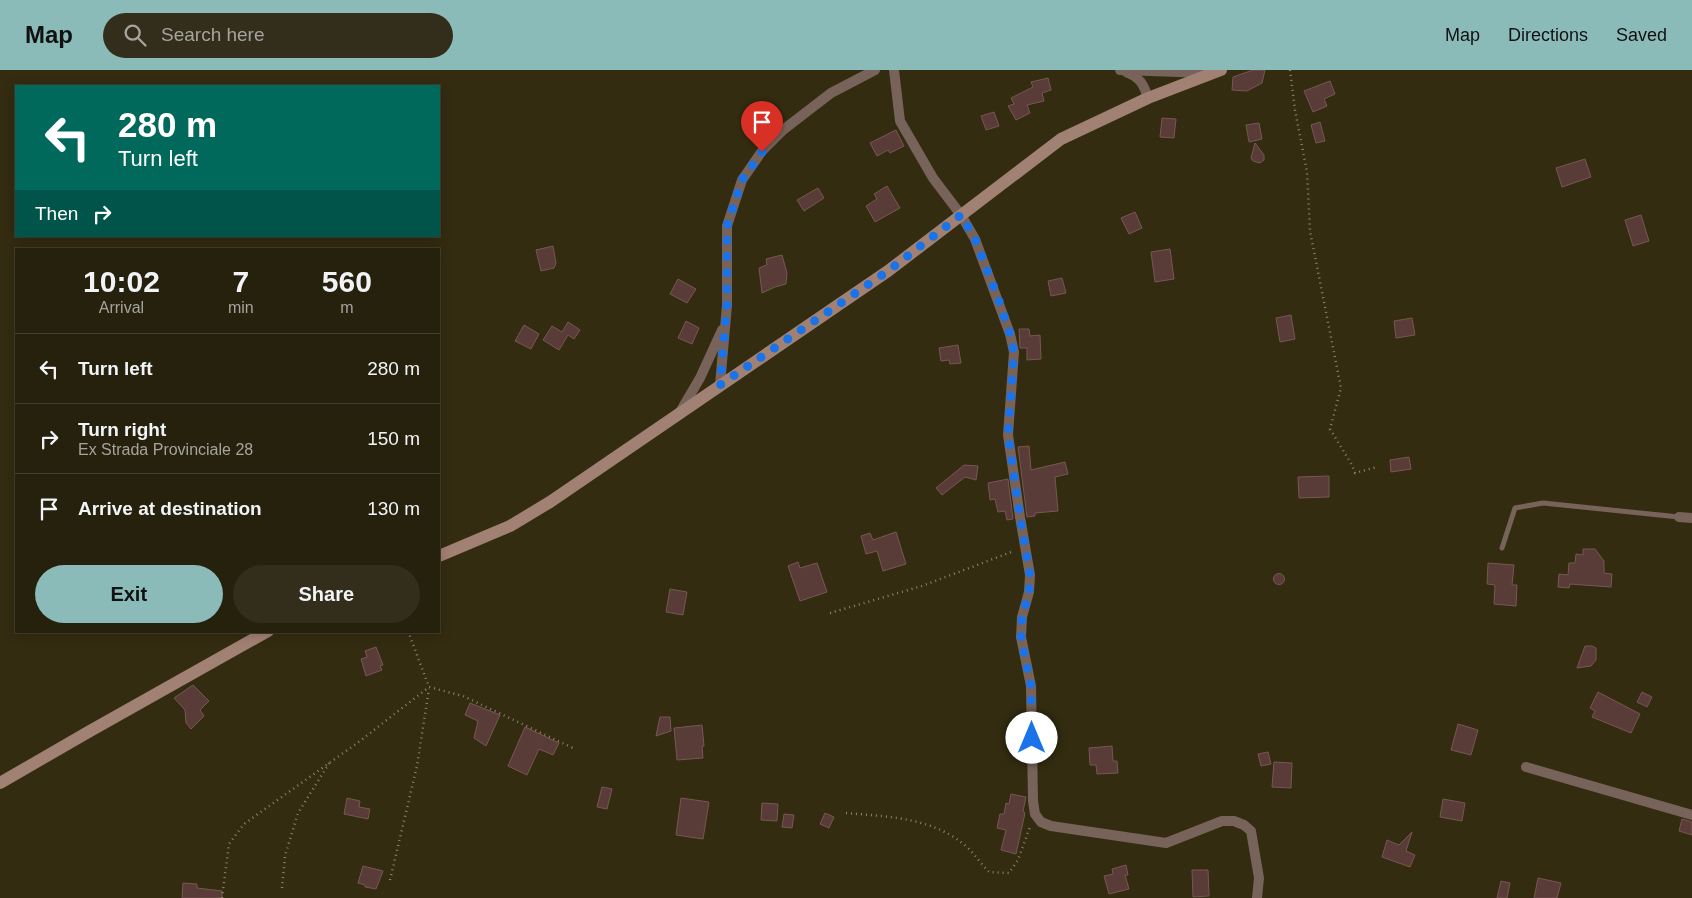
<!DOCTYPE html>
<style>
:root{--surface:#26210d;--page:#322e1b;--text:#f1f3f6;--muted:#a4a39d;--line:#423e2e;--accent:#8bbbb9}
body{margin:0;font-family:Arial,sans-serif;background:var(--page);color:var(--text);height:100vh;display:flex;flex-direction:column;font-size:19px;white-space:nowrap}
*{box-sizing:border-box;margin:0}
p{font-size:16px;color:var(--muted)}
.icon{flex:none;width:28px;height:28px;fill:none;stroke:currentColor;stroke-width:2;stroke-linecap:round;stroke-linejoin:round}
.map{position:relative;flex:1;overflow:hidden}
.side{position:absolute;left:15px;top:178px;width:425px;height:385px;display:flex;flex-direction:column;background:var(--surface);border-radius:0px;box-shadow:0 2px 12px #0003,0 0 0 1px var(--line)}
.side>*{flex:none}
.hud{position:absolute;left:15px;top:15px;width:425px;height:152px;border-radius:0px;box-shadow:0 2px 12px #0003,0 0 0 1px var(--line);background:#00695c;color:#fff;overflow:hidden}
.pin{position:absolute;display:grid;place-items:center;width:42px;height:42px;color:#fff;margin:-51px -21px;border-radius:50% 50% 50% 0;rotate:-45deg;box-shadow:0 0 5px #0007}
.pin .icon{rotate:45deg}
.me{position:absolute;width:55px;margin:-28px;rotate:0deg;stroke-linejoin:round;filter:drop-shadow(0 0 4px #0008)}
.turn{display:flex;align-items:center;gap:18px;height:105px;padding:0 20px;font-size:22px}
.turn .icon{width:65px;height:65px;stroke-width:2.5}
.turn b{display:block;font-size:35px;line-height:42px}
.then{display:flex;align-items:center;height:48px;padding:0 20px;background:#0003;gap:10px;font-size:19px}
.eta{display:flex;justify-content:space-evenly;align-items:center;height:85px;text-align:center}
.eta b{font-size:30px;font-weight:800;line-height:35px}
.button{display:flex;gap:10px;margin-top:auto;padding:10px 20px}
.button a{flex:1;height:58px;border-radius:30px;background:var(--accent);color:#111;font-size:20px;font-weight:800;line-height:58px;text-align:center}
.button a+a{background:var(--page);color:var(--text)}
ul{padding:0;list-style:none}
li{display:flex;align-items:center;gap:15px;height:70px;padding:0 20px;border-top:1px solid var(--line)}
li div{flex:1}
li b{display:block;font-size:19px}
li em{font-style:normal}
header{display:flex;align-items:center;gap:30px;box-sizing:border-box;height:70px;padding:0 25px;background:var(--accent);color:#111}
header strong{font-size:24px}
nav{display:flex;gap:28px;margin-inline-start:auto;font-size:18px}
.search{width:350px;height:45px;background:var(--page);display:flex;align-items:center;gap:12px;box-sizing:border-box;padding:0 18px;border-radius:28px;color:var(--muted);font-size:19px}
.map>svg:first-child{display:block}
.building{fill:#593b37;stroke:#775753}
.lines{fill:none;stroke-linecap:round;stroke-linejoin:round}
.path{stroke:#8b856f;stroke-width:2.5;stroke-dasharray:1 4;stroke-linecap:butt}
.lane{stroke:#77635a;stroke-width:5}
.street{stroke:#77635a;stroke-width:10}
.secondary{stroke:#a18173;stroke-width:12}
.route{stroke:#1a73e8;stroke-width:9;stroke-dasharray:0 16.2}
</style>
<header>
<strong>Map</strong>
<div class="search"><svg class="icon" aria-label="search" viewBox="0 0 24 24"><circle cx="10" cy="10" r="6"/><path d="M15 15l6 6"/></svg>Search here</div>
<nav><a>Map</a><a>Directions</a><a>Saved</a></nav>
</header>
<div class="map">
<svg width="1692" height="828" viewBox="0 0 1692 828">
<rect width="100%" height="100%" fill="#332c11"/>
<path class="building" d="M1253,0H1265L1262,13L1247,21L1232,20L1233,7Z
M1048,8L1051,20L1042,23L1044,31L1027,35L1030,43L1016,50L1008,36L1014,34L1011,28L1033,17L1031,12Z
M1330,11L1335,24L1324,29L1327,36L1313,42L1304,21Z
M994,42L999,56L986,60L981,46Z
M1162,48L1176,49L1174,68L1160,67Z
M1320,52L1325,71L1316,73L1311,55Z
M1259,53L1262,69L1249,72L1246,55Z
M896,60L904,76L890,83L888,80L877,86L870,73Z
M1255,73L1264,85V90L1260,93L1253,91L1251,88Z
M1585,89L1591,107L1562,117L1556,98Z
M887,116L900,138L875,152L866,136L877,129L874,124Z
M818,118L824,128L804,141L797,130Z
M1135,142L1142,158L1129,164L1121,148Z
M1641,145L1649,171L1633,176L1625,150Z
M553,176L556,193L554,198L541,201L536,180Z
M1170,179L1174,209L1155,212L1151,182Z
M782,185L787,203L786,214L775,217L762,223L759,198L767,195L766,189Z
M1062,208L1066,223L1051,226L1048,211Z
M678,209L696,219L687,233L670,224Z
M1291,245L1295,269L1280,272L1276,248Z
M1412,248L1415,265L1396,268L1394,251Z
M686,251L699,258L692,274L678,268Z
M568,252L580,260L574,269L568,265L559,280L543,270L552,256L562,262Z
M524,255L539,264L531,279L515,271Z
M1019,259H1029L1030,266L1040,265L1041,289L1027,290V278H1020Z
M958,275L961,293L950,294L949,290L941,291L939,278Z
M1029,376L1031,400L1065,392L1068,404L1055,407L1058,441L1035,443V446L1027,447L1018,377Z
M1409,387L1411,399L1391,402L1390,390Z
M964,395L978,396L976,410L965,407L942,425L936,418Z
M1329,406V427L1299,428L1298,407Z
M1008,409L1013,449L1007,450L1005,441L998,442L995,429L990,430L988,413Z
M896,462L906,494L883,501L877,481L866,484L861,466L870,463L873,470Z
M1583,479H1595L1604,491V503L1612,504L1611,517L1570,514L1569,518L1558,517L1559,504L1568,505L1569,493H1575L1576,484L1583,485Z
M798,492L800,498L817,493L827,522L800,531L788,496Z
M1488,493L1514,495L1512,515H1517L1516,536L1494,534L1495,515L1487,514Z
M1273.5 509a5.5 5.5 0 1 1 11 0a5.5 5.5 0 1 1-11 0Z
M670,519L687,522L683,545L666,542Z
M1585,576H1592L1596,578V590L1591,596L1577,598Z
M376,577L383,595L380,596L382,600L366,606L361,589L367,587L365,581Z
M193,615L209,631L200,640L204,646L191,659L186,653L185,640L174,628Z
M1598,622L1640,644L1631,663L1592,647L1595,641L1590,638Z
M1642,622L1652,627L1647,637L1637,632Z
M470,633L500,645L486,676L474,668L478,651L465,645Z
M660,647H670L671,661L656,666Z
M1458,654L1478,660L1471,685L1451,680Z
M702,655L704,676H702L703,688L677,690L674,658Z
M525,657L559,673L553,685L539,679L527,705L508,696Z
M1112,676L1113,691H1117L1118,703L1097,704L1096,695H1090L1089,678Z
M1268,682L1271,694L1261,696L1258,684Z
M1274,692L1292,693L1291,718L1272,717Z
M602,717L612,719L607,739L597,737Z
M1011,724L1026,727L1023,741L1025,743L1016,784L1001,780L1006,760L997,758L1000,744H1004L1006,733L1009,734Z
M347,728L360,731L359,737L370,739L368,749L344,744Z
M681,728L709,732L703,769L676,765Z
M1443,729L1465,733L1462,751L1440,747Z
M762,733L778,734L777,751L761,750Z
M825,743L834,747L829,758L820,754Z
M784,744L794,745L792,758L782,757Z
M1682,749L1692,752V765L1679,761Z
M1412,762L1406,781L1415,785L1410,797L1382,787L1387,770L1399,775Z
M1126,795L1128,805H1125L1129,819L1109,824L1104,806L1113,804L1112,799Z
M363,796L383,801L376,819L365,817V815L358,813Z
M1192,800H1208L1209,826L1193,827Z
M1538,808L1561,813L1557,828H1534Z
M1501,811L1510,813L1507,828H1497Z
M183,813L197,814V818L222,821V828H182Z"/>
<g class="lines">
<path class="path" d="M1290,0L1295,40L1307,102L1310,161L1341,318L1330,359L1352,395L1355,403L1377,397
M830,543L922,516L1014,481
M408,561L429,617L463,626L575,679
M846,743C890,747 935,747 969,779C976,786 982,795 989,802L1009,803L1018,790L1030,757
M390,810L417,696L429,619
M282,818L285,786L298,743L330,692
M222,828L229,774L244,754L360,671L429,617"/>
<path class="lane" d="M1502,478L1515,438L1543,433L1679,447"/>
<path class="street" d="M894,0L900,51L933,108L961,145L975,169L1010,264L1014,282L1008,365L1020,447L1030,505L1029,522L1022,547L1021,567L1031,616L1033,731L1035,744L1041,752L1051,756L1166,773L1222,751H1234L1244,755L1251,761L1259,808L1257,828
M1120,0L1209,3
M1126,2C1140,7 1144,15 1148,28
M720,315L727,235V156L742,110L762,81L783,60L831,23L875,0
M680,342L700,308L722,260
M1679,447L1692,448
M1526,697L1692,745"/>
<path class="secondary" d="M439,486L510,456L550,432L888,201L1061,69L1148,28L1221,0
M0,713L90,661L268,561"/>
</g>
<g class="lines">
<path class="route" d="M762,82L742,110L727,156V235L720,315L888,201L961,145L975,169L998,228L1010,264L1014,282L1008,364L1020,447L1030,505L1029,522L1022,547L1021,568L1031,616L1032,668"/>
</g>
</svg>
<div class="pin" style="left:762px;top:82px;background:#d93025"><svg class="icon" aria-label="arrive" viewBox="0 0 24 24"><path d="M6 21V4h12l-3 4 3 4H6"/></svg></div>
<svg class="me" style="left:1032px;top:668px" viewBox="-20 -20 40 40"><circle r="19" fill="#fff"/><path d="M0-13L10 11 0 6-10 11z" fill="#1a73e8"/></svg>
<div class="hud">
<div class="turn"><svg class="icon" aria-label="left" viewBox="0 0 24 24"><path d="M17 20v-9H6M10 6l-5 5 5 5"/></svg><div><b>280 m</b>Turn left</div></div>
<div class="then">Then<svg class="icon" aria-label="right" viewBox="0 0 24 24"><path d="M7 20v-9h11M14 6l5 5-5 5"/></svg></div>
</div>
<section class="side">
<div class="eta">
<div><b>10:02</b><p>Arrival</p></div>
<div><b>7</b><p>min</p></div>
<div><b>560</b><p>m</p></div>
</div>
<ul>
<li><svg class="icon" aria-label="left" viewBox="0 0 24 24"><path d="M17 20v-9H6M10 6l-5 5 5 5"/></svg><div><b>Turn left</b></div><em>280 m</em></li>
<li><svg class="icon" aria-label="right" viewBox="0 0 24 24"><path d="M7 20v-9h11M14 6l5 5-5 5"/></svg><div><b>Turn right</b><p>Ex Strada Provinciale 28</p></div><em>150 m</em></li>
<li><svg class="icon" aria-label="arrive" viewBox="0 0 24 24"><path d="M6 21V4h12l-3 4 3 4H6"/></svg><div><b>Arrive at destination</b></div><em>130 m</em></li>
</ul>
<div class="button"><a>Exit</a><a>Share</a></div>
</section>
</div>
